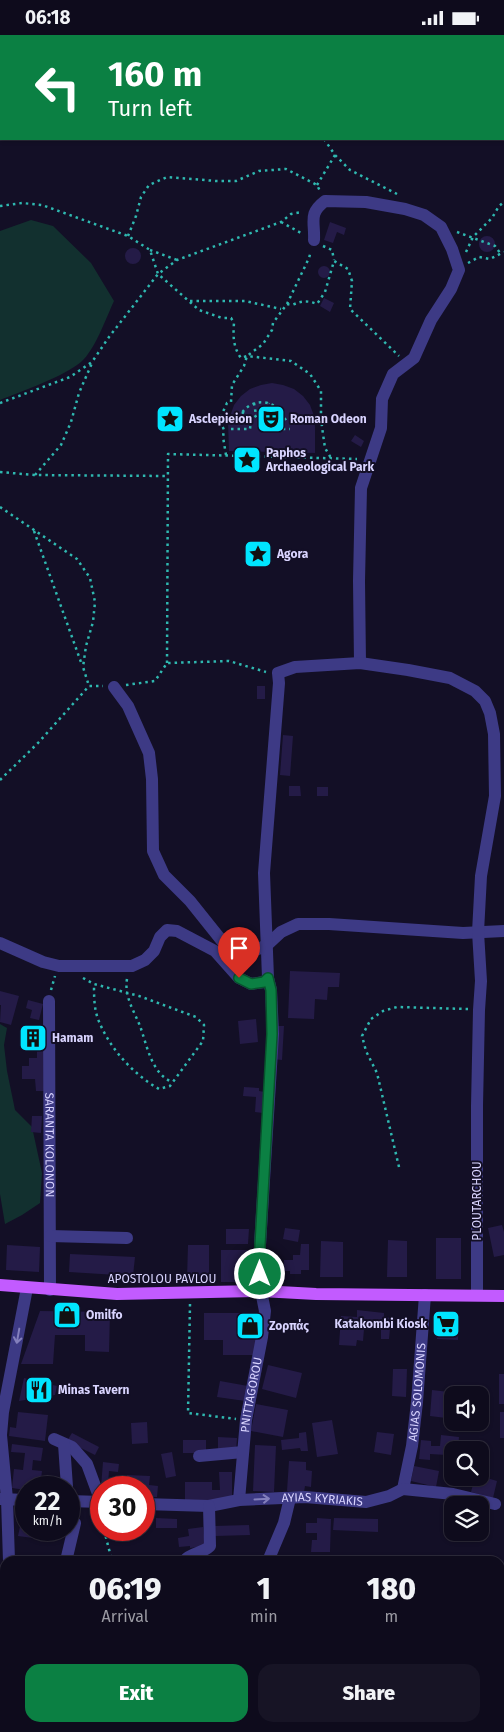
<!DOCTYPE html>
<meta charset="utf-8">
<style>
:root{--surface:#0e0b1c;--page:#171425;--text:#f1f3f6;--muted:#9b9ba3;--line:#2e2b3b;--accent:#0b8043}
body{margin:0;font-family:"Fira Sans",sans-serif;background:var(--page);color:var(--text);height:100vh;display:flex;flex-direction:column;font-size:19px;white-space:nowrap}
*{box-sizing:border-box;margin:0}
p{font-size:16px;color:var(--muted)}
.icon{flex:none;width:28px;height:28px;fill:none;stroke:currentColor;stroke-width:2;stroke-linecap:round;stroke-linejoin:round}
.map{position:relative;flex:1;overflow:hidden}
.details{position:absolute;left:0px;top:1521px;width:505px;height:176px;display:flex;flex-direction:column;background:var(--surface);border-radius:15px 15px 0 0;box-shadow:0 1px 4px #0004,0 0 0 1px var(--line)}
.details>*{flex:none}
.guide{position:absolute;left:0px;top:0px;width:505px;height:105px;box-shadow:0 1px 4px #0004,0 0 0 1px var(--line);background:#0b8043;color:#fff;overflow:hidden}
.buttons{position:absolute;left:444px;top:1351px;display:grid;gap:10px}
.buttons a{display:grid;place-items:center;width:45px;height:45px;border-radius:10px;background:var(--surface);box-shadow:0 1px 4px #0004,0 0 0 1px var(--line);font-size:25px}
.speed{position:absolute;left:15px;top:1441px;display:flex;gap:10px;font-size:25px;font-weight:700;text-align:center}
.speed>*{display:grid;place-content:center;width:65px;height:65px;border-radius:50%;background:var(--surface);box-shadow:0 1px 4px #0004,0 0 0 1px var(--line);line-height:1}
.speed small{font-size:12px;font-weight:400}
.speed .limit{border:8px solid #d22;background:#fff;color:#111}
.pin{position:absolute;display:grid;place-items:center;width:42px;height:42px;color:#fff;margin:-51px -21px;border-radius:50% 50% 50% 0;rotate:-45deg;box-shadow:0 0 5px #0007}
.pin .icon{rotate:45deg}
.me{position:absolute;width:55px;margin:-28px;rotate:0deg;stroke-linejoin:round;filter:drop-shadow(0 0 4px #0008)}
.turn{display:flex;align-items:center;gap:18px;height:105px;padding:0 25px;font-size:22px}
.turn .icon{width:65px;height:65px;stroke-width:2.5}
.turn b{display:block;font-size:35px;line-height:42px}
.eta{display:flex;justify-content:space-evenly;align-items:center;height:85px;text-align:center}
.eta b{font-size:30px;font-weight:800;line-height:35px}
.primary-button{display:flex;gap:10px;margin-top:auto;padding:10px 25px}
.primary-button a{flex:1;height:58px;border-radius:15px;background:var(--accent);color:#fff;font-size:20px;font-weight:800;line-height:58px;text-align:center}
.primary-button a+a{background:var(--page);color:var(--text)}
.status{display:flex;justify-content:space-between;align-items:center;height:35px;padding:0 25px;background:var(--surface);direction:ltr}
.status svg{height:14px;fill:currentColor}
.map>svg:first-child{display:block}
.green{fill:#12302f}
.building{fill:#241b47}
.lines{fill:none;stroke-linecap:round;stroke-linejoin:round}
.path{stroke:#2fb8b0;stroke-width:2.5;stroke-dasharray:2.5 4;stroke-linecap:butt}
.minor{stroke:#3d3a85;stroke-width:12}
.major{stroke:#c25bff;stroke-width:12}
.oneway{stroke:#837fbc}
.route-casing{stroke:#07532c;stroke-width:12}
.route{stroke:#0b8043;stroke-width:9}
.labels{text-anchor:middle;stroke-width:4;stroke-linejoin:round;paint-order:stroke}
.poi-label{font-size:12px;font-weight:bold;fill:#d9d4ff;stroke:#130f26;text-anchor:start}
.street-label{font-size:12px;fill:#d9d4ff;stroke:#130f26}
</style>
<div class="status"><b>06:18</b><svg viewBox="0 0 49 12"><path d="M0 12V9h3v3zM5 12V6h3v6zM10 12V3h3v9zM15 12V0h3v12zM26 1h20v11H26zM47 4h2v5h-2z"/></svg></div>
<div class="map">
<svg width="504" height="1697" viewBox="0 0 504 1697">
<rect width="100%" height="100%" fill="#130f26"/>
<path class="green" d="M31,185L53,191L91,228L114,266C106,283 95,315 81,327C63,342 22,356 0,365V196Z
M0,989L7,993L4,1010L7,1036L15,1075L32,1092L42,1138L40,1168L22,1180L5,1189L0,1159Z"/>
<path class="building" d="M330,187L346,193L344,200L337,197L333,208L324,205Z
M479 209a8 8 0 1 1 16 0a8 8 0 1 1-16 0Z
M125 221a8 8 0 1 1 16 0a8 8 0 1 1-16 0Z
M318 237a6 6 0 1 1 12 0a6 6 0 1 1-12 0Z
M324,263L334,268L330,277L320,271Z
M272,348L283,350L294,354L303,361L310,370L314,381L315,392V418L229,416L228,387L234,370L241,361L250,354L261,350Z
M355,400L364,406L361,412L351,406Z
M257,651H265V664H257Z
M283,700L293,701L290,741L280,740Z
M289,751H300L301,761H289Z
M317,752H328V761H317Z
M290,936L340,938L339,952H328L327,965L315,964L314,984L288,983Z
M0,956L19,961L11,990L0,987L1,970H0Z
M28,965L43,969L39,985L30,983L32,975L26,973Z
M256,984L258,1007L240,1009L238,986Z
M274,991H284L282,1025L272,1024Z
M23,994H43V1011L23,1012Z
M37,1014H45V1056H36L35,1044H22V1031H29V1023H37Z
M244,1052L259,1053V1056L265,1057L263,1078L255,1077L256,1062L243,1061Z
M32,1081H42L41,1098L31,1097Z
M502,1190L504,1197V1220L494,1222L488,1193Z
M285,1193L300,1195L298,1207L283,1204Z
M226,1194H249L248,1209H226Z
M436,1203H461V1244H436Z
M388,1205L407,1206V1242H387Z
M321,1206L343,1207V1242H320Z
M301,1209H309V1235H301V1239H290V1236H284V1225H293V1220H300Z
M7,1210L40,1212L39,1237L6,1235Z
M188,1210H209V1244H187Z
M221,1215H248V1244H236V1247H221Z
M70,1219L135,1222L133,1241L69,1237Z
M357,1275L384,1278V1282L391,1283L389,1304H381V1294H364L363,1306L357,1305L356,1311L339,1310L341,1281L357,1282Z
M40,1276L110,1277L109,1317L85,1316V1300H55L53,1329H21Z
M204,1278H251L261,1294L256,1320H223V1305H204Z
M438,1281L459,1282L458,1305L437,1304Z
M268,1330L302,1338L296,1363L262,1354Z
M393,1334H407L406,1362L392,1361Z
M499,1339H504V1369H499Z
M24,1343L57,1351L55,1360L19,1366Z
M220,1346L248,1351L245,1366L217,1362Z
M432,1355L449,1357L446,1383L430,1381Z
M256,1369L288,1375L283,1402L251,1396Z
M18,1377L48,1380L45,1406L9,1401L10,1392L16,1393Z
M500,1377H504V1403H500Z
M332,1385L338,1419L317,1422L312,1388Z
M147,1387L148,1408L132,1409L131,1388Z
M306,1397L308,1416H301L300,1413L282,1415L281,1405L299,1403V1398Z
M377,1397L394,1399L391,1420L374,1417Z
M72,1398L99,1412L95,1420L67,1406Z
M441,1400L459,1402L458,1415H448L447,1420L430,1419V1425L419,1424L421,1405L431,1406V1411H440Z
M218,1402L237,1403L236,1417L218,1416Z
M183,1405H206V1418H183Z
M12,1409L43,1413L41,1426L33,1425L32,1435L42,1436L40,1452H26V1455L12,1453L14,1434L23,1435L25,1418L11,1417Z
M255,1410L276,1411L274,1457L253,1456Z
M172,1417L176,1441L166,1443L161,1419Z
M289,1426L306,1427V1435L312,1436L311,1452L305,1451L304,1457L287,1456Z
M103,1427L119,1429L118,1437L109,1436L108,1450L115,1451V1452H101Z
M414,1431L439,1436L436,1452L411,1446Z
M219,1437H232V1466H185V1447H212V1455H220Z
M127,1440L150,1441L149,1450L158,1451L157,1462H148V1458H144V1452H127Z
M480,1441L497,1446L493,1463L471,1457L475,1442Z
M156,1483L177,1484V1493H156Z
M317,1483L331,1484L330,1517H311L312,1505H317V1498H306V1488H317Z
M334,1483L378,1484V1497L333,1495Z
M21,1487L26,1488V1495H34L33,1503L18,1501Z
M249,1490L250,1500L215,1501L214,1491Z
M203,1492L205,1511L190,1513V1511L179,1512L178,1503L189,1501L188,1494Z
M2,1570L5,1573V1592L0,1598V1572Z
M0,1602L5,1606V1616L1,1631Z
M0,1672L5,1674V1692H9L7,1696L0,1693Z
M400,1692H423L424,1697H400Z"/>
<g class="lines">
<path class="path" d="M110,0L114,1
M4,1V0
M0,16L1,11
M324,104L335,120L350,135L397,159
M317,150L335,120
M0,171L22,168L42,170L128,201L150,215L158,239L199,275L222,283H231L234,288C233,301 233,312 241,323L247,321L291,326L310,339L321,356V381L322,392L325,413L331,423
M281,187L301,198
M457,197L495,211L500,218
M128,201L136,181L141,162L149,150L167,142L216,146H236L259,136L286,134L317,150L320,156
M323,211L332,215L334,225
M150,215L177,225
M466,217L473,202L492,183L499,171L504,167
M468,228L479,222L490,224L504,217
M190,266H245L281,274
M287,269L292,270C301,266 307,265 317,269L325,257L334,226L348,234L352,246L350,274L399,321
M0,368L70,342L92,327L109,302L158,239L177,225L281,187L291,179L302,177
M254,368L256,380
M242,377L251,385
M263,380L269,368
M270,385L281,376
M237,389C244,360 279,360 287,389
M231,394H250L251,385C262,374 271,380 271,394H290
M226,420L223,402L224,395L221,388V381L227,368L231,367L232,350L244,331L247,321L263,309L272,295L273,288L287,269L309,223L311,216
M0,437L34,440L168,441
M35,440L61,410L71,387L79,358L92,328
M0,472L77,524L90,543L95,567L93,587L86,611L83,632L89,651
M34,496L82,630
M167,628L168,419L357,424
M126,650L155,646L167,628L229,626L266,637
M0,745L38,708L89,651H103
M83,943L94,949L139,961L196,982L204,990L203,1006L170,1051L159,1054C133,1039 109,1013 98,984C94,973 94,961 94,949
M127,944C124,961 134,976 140,991C147,1010 151,1038 172,1047
M51,955L55,941
M399,1132L377,1038L366,1016L362,1001L371,984L383,976L397,972L468,974
M190,1269L188,1378L236,1384
M104,1495L112,1526
M141,1692V1694
M442,1697V1692"/>
<g class="minor">
<path d="M314,205C315,186 308,179 325,166L366,167L405,174L424,180L441,192L452,214L459,235L451,254L431,285L414,323L393,339L382,364L381,393L361,453L359,546L360,628"/>
<path d="M114,652L128,671L149,718L152,744L153,816L164,840L190,866L222,906L258,914L267,910L281,897L298,889H329L463,898L504,896"/>
<path d="M0,908L43,927L59,931H132L145,925L154,916L160,902L167,895L177,896L215,916L239,943L251,949L264,947L268,943"/>
<path id="s1" d="M49,966L50,1255"/>
<path d="M50,1201L127,1203"/>
<path d="M54,1404L72,1412L87,1429L101,1467"/>
<path d="M64,1409L67,1452"/>
<path d="M199,1421L243,1417"/>
<path id="s2" d="M403,1454L412,1411L417,1367L425,1260"/>
<path d="M0,1464L26,1465"/>
<path id="s3" d="M239,1465L246,1385L262,1302L265,1276L261,1256L260,1239V1210L273,999L271,955L268,943L264,838L279,648L278,638L295,632L360,628L408,635L450,643L475,656L485,666L490,678L494,699L495,761L481,841L478,897L481,946L479,975L477,1071V1260"/>
<path d="M69,1466L101,1467"/>
<path id="s4" d="M144,1469L209,1471L239,1465L305,1462L366,1467L389,1461L403,1454L453,1459L495,1469"/>
<path d="M9,1526L7,1464L1,1400L3,1377L27,1253"/>
<path d="M66,1526L75,1488"/>
<path d="M184,1526C191,1517 202,1519 210,1511L209,1471"/>
<path d="M268,1526L284,1488L290,1463"/>
<path d="M0,1564L5,1558"/>
<path d="M500,1658L504,1660"/>
<path d="M187,1692L190,1697"/>
<path d="M363,1692V1697"/>
<path d="M43,1697V1692"/>
<path d="M245,1697L267,1692"/>
</g>
<path class="major" d="M0,1250L117,1259L261,1256L316,1259L504,1261"/>
</g>
<defs><path id="oneway-shaft" d="M-6 0H5M1.5-3L5.5 0L1.5 3" fill="none" stroke-width="1.6" stroke-linecap="round" stroke-linejoin="round" transform="scale(1.25)"/></defs>
<g class="oneway">
<use href="#oneway-shaft" transform="translate(18 1301) rotate(100)"/>
<use href="#oneway-shaft" transform="translate(262 1464) rotate(-3)"/>
</g>
<g class="lines">
<defs>
<path id="route" d="M239,943L251,949L264,947L268,943L271,955L272,999L260,1210V1239"/>
</defs>
<use href="#route" class="route-casing"/>
<use href="#route" class="route"/>
</g>
<defs>
<symbol id="sight-square" viewBox="-11 -11 22 22"><rect x="-9" y="-9" width="18" height="18" rx="4" fill="#00e5ff" stroke="#130f26"/><path d="M0-6L1.8-2.2L6-1.7L2.9 1.2L3.7 5.4L0 3.3L-3.7 5.4L-2.9 1.2L-6-1.7L-1.8-2.2Z" fill="#111"/></symbol>
<symbol id="theatre-square" viewBox="-11 -11 22 22"><rect x="-9" y="-9" width="18" height="18" rx="4" fill="#00e5ff" stroke="#130f26"/><path d="M-5-5.5Q0-4 5-5.5V0Q5 5 0 6Q-5 5-5 0ZM-3.3-2.5H-1v1.5H-3.3ZM1-2.5H3.3v1.5H1ZM-2.8 1Q0 5.5 2.8 1Z" fill="#111"/></symbol>
<symbol id="building-square" viewBox="-11 -11 22 22"><rect x="-9" y="-9" width="18" height="18" rx="4" fill="#00e5ff" stroke="#130f26"/><path d="M-4-6H4V6H1V3H-1V6H-4ZM-2.5-4.3h1.7v1.8h-1.7ZM.8-4.3h1.7v1.8H.8ZM-2.5-1h1.7V.8h-1.7ZM.8-1h1.7V.8H.8Z" fill="#111"/></symbol>
<symbol id="shop-square" viewBox="-11 -11 22 22"><rect x="-9" y="-9" width="18" height="18" rx="4" fill="#00e5ff" stroke="#130f26"/><path d="M-5-2.5h2.3a2.7 3.5 0 0 1 5.4 0H5L5.5 6h-11ZM-1.5-2.5h3a1.5 2.3 0 0 0-3 0Z" fill="#111"/></symbol>
<symbol id="supermarket-square" viewBox="-11 -11 22 22"><rect x="-9" y="-9" width="18" height="18" rx="4" fill="#00e5ff" stroke="#130f26"/><path d="M-6-5.5h2.5l.6 2H6L4.5 2H-2.5L-4.4-4H-6ZM-1.5 3.2a1.3 1.3 0 1 0 .1 0ZM3 3.2a1.3 1.3 0 1 0 .1 0Z" fill="#111"/></symbol>
<symbol id="restaurant-square" viewBox="-11 -11 22 22"><rect x="-9" y="-9" width="18" height="18" rx="4" fill="#00e5ff" stroke="#130f26"/><path d="M-5-6h1v4h1v-4h1v4h1v-4h1v5L-1.5 .5V6h-2V.5L-5-1ZM5-6V6H3V1.5H1.5Q1.5-4 5-6Z" fill="#111"/></symbol>
</defs>
<g fill-rule="evenodd">
<use href="#sight-square" x="154" y="368" width="32" height="32"/>
<use href="#theatre-square" x="255" y="368" width="32" height="32"/>
<use href="#sight-square" x="231" y="409" width="32" height="32"/>
<use href="#sight-square" x="242" y="503" width="32" height="32"/>
<use href="#building-square" x="17" y="987" width="32" height="32"/>
<use href="#shop-square" x="51" y="1264" width="32" height="32"/>
<use href="#supermarket-square" x="430" y="1273" width="32" height="32"/>
<use href="#shop-square" x="234" y="1275" width="32" height="32"/>
<use href="#restaurant-square" x="23" y="1339" width="32" height="32"/>
</g>
<g class="labels">
<g class="poi-label">
<text x="189" y="388">Asclepieion</text>
<text x="290" y="388">Roman Odeon</text>
<text x="266" y="422">Paphos<tspan x="266" dy="14">Archaeological Park</tspan></text>
<text x="277" y="523">Agora</text>
<text x="52" y="1007">Hamam</text>
<text x="86" y="1284">Omilfo</text>
<text x="427" y="1293" text-anchor="end">Katakombi Kiosk</text>
<text x="269" y="1295">Ζορπάς</text>
<text x="58" y="1359">Minas Tavern</text>
</g>
<g class="street-label">
<text dy="4" stroke="none"><textPath href="#s1" startOffset="144">SARANTA KOLONON</textPath></text>
<text transform="translate(477 1166) rotate(-90)" y="4">PLOUTARCHOU</text>
<text x="162" y="1248">APOSTOLOU PAVLOU</text>
<text dy="4" stroke="none"><textPath href="#s2" startOffset="98">AGIAS SOLOMONIS</textPath></text>
<text dy="4" stroke="none"><textPath href="#s3" startOffset="106">PNITTAGOROU</textPath></text>
<text dy="4" stroke="none"><textPath href="#s4" startOffset="179">AYIAS KYRIAKIS</textPath></text>
</g>
</g>
</svg>
<div class="buttons">
<a><svg class="icon" aria-label="sound" viewBox="0 0 24 24"><path d="M4 9h4l5-4v14l-5-4H4zM17 9q2 3 0 6"/></svg></a>
<a><svg class="icon" aria-label="search" viewBox="0 0 24 24"><circle cx="10" cy="10" r="6"/><path d="M15 15l6 6"/></svg></a>
<a><svg class="icon" aria-label="layers" viewBox="0 0 24 24"><path d="M12 4l9 5-9 5-9-5zM3 14l9 5 9-5"/></svg></a>
</div>
<div class="speed"><div>22<small>km/h</small></div><div class="limit">30</div></div>
<div class="pin" style="left:239px;top:943px;background:#d93025"><svg class="icon" aria-label="arrive" viewBox="0 0 24 24"><path d="M6 21V4h12l-3 4 3 4H6"/></svg></div>
<svg class="me" style="left:260px;top:1239px" viewBox="-20 -20 40 40"><circle r="17" fill="#0b8043" stroke="#fff" stroke-width="3"/><path d="M0-11L8 9 0 5-8 9z" fill="#fff"/></svg>
<div class="guide">
<div class="turn"><svg class="icon" aria-label="left" viewBox="0 0 24 24"><path d="M17 20v-9H6M10 6l-5 5 5 5"/></svg><div><b>160 m</b>Turn left</div></div>
</div>
<section class="details">
<div class="eta">
<div><b>06:19</b><p>Arrival</p></div>
<div><b>1</b><p>min</p></div>
<div><b>180</b><p>m</p></div>
</div>
<div class="primary-button"><a>Exit</a><a>Share</a></div>
</section>
</div>
